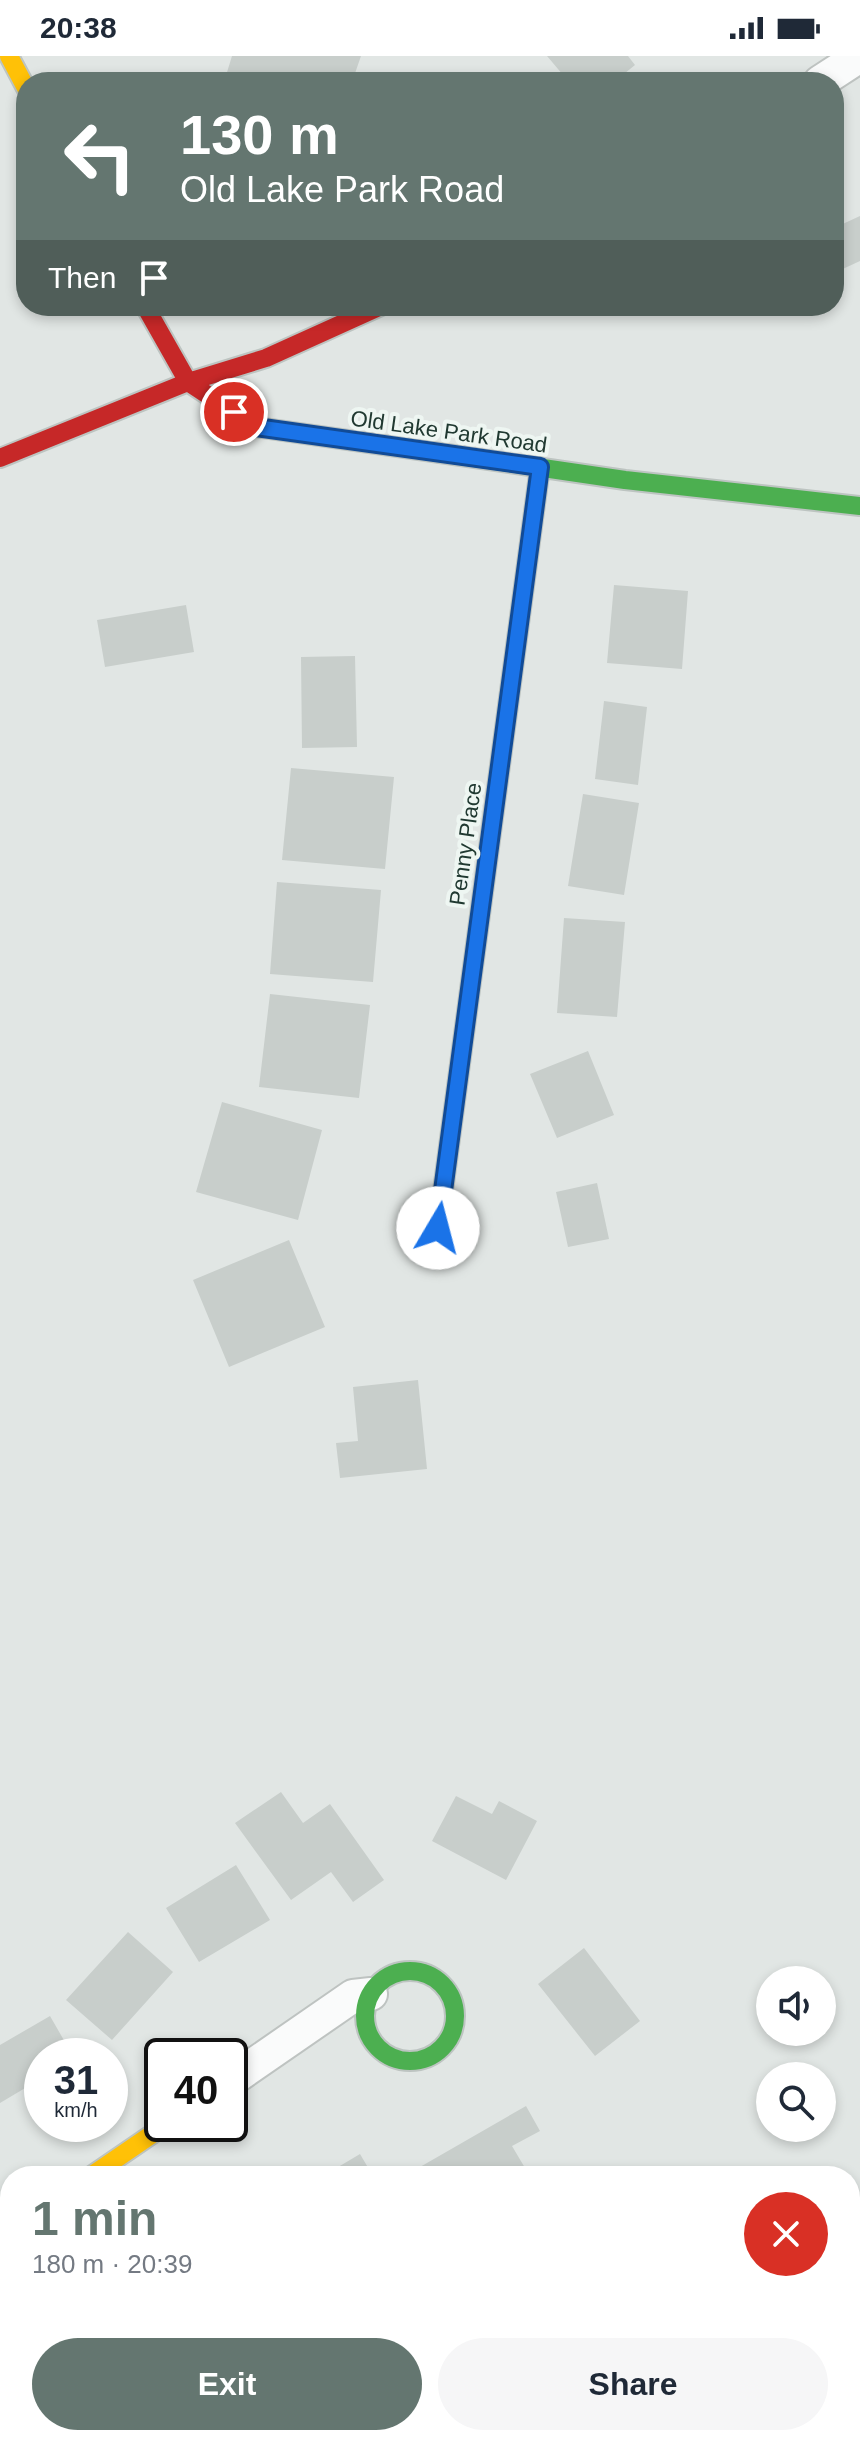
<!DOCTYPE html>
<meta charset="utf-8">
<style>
:root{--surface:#fff;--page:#f6f6f7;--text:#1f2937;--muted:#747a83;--accent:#647670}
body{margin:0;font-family:Helvetica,sans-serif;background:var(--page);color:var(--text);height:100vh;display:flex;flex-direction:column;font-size:30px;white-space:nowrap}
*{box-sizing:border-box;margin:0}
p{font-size:26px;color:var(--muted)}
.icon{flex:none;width:44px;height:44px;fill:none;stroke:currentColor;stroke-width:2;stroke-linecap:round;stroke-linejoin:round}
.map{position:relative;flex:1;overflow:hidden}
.drawer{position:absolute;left:0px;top:2110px;width:860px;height:280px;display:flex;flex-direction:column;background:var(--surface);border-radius:32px 32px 0 0;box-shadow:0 4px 12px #0003}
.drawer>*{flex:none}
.banner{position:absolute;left:16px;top:16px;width:828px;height:244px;border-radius:32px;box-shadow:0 4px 12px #0003;background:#647670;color:#fff;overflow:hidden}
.fabs{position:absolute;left:756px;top:1910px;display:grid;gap:16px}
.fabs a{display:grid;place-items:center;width:80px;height:80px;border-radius:50%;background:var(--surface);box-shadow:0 4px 12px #0003;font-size:40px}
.speed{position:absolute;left:24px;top:1982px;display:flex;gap:16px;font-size:40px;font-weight:700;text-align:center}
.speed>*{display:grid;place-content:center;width:104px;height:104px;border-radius:50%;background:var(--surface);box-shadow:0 4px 12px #0003;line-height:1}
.speed small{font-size:20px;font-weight:400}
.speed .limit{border:4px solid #111;border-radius:12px;background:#fff;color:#111}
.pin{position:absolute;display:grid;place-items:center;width:68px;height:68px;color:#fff;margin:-34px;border:4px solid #fff;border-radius:50%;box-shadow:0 2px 8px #0007}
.me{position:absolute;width:88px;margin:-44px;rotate:8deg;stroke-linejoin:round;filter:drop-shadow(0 0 6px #0008)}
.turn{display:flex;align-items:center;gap:28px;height:168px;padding:0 32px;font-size:36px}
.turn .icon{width:104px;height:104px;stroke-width:2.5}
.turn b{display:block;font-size:56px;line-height:68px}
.then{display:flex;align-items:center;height:76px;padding:0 32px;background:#0003;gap:16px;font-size:30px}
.round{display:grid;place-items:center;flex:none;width:84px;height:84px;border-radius:42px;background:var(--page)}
.headline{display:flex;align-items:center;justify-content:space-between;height:136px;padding:0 32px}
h1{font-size:48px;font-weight:800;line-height:60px;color:var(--accent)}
.primary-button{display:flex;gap:16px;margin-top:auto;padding:16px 32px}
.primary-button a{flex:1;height:92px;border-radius:48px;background:var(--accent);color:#fff;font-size:32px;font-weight:800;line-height:92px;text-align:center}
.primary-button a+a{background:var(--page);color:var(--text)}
.status{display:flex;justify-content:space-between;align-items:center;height:56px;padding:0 40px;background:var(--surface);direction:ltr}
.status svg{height:22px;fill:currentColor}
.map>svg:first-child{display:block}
.building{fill:#c8cecb}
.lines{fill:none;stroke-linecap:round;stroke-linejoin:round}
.street-casing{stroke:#bec3c1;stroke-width:36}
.fast-casing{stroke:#bdc4c1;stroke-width:22}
.slow-casing{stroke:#bdc4c1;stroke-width:22}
.jam-casing{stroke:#bdc4c1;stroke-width:22}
.street{stroke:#fafbfb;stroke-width:32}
.fast{stroke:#4caf50;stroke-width:18}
.slow{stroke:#ffc107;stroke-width:18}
.jam{stroke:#c62828;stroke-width:18}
.route-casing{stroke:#114b97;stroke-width:20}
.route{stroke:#1a73e8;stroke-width:14}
.labels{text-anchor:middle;stroke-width:8;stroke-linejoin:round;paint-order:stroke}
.street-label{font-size:22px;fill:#203931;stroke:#eef6f2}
</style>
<div class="status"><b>20:38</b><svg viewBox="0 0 49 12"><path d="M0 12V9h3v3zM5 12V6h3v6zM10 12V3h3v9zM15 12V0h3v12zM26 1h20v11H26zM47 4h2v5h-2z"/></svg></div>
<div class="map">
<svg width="860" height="2390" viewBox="0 0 860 2390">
<rect width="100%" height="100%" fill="#e1e6e4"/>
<path class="building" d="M232,0H361L352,26H224Z
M547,0H628L635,9L614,26H569Z
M860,160V205L834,217V172Z
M614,529L688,535L682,613L607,607Z
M186,549L194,596L105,611L97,564Z
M355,600L357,691L302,692L301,601Z
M604,645L647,651L638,729L595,723Z
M291,712L394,721L385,813L282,804Z
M583,738L639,747L624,839L568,830Z
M277,826L381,834L373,926L270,918Z
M564,862L625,866L617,961L557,957Z
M270,938L370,949L359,1042L259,1031Z
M588,995L614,1059L557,1082L530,1018Z
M222,1046L322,1074L298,1164L196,1136Z
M597,1127L609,1183L568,1191L556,1136Z
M289,1184L325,1271L229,1311L193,1224Z
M418,1324L427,1413L340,1422L336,1387L358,1385L353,1331Z
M281,1736L303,1767L330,1748L384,1824L353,1846L331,1816L291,1844L235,1767Z
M456,1740L492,1758L499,1745L537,1765L506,1824L432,1785Z
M236,1809L270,1864L199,1906L166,1852Z
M128,1876L173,1916L112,1984L66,1944Z
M584,1892L640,1965L595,2000L538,1928Z
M50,1960L73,2000H42V2022L0,2047V1989Z
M526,2050L540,2075L512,2090L528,2117L425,2120L420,2111Z
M360,2098L373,2120H323Z
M0,2325L10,2342V2380H32L37,2388L34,2390H0Z
M413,2380H435L441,2390H396Z"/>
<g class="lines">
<defs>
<path id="street" d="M820,26L860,0
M230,2025L353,1940L371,1938
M0,2184L10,2176
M850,2288L860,2282
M173,2380L180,2390
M829,2380L834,2390
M673,2390L688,2380"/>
<path id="fast" d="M440,397L625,424L860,450
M438,1172L540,411
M365 1960a45 45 0 1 1 90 0a45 45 0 1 1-90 0Z"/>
<path id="slow" d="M9,0L26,32
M91,2120L167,2068"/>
<path id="jam" d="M145,250L188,326L256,371L440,397
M0,402L188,326L266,302L381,250"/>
</defs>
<use href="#street" class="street-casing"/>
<use href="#fast" class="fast-casing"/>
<use href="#slow" class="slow-casing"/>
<use href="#jam" class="jam-casing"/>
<use href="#street" class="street"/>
<use href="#fast" class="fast"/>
<use href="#slow" class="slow"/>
<use href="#jam" class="jam"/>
</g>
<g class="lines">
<defs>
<path id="route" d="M234,356L256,371L540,411L438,1172"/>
</defs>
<use href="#route" class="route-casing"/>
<use href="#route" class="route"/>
</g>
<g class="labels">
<g class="street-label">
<text transform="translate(449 375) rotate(8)" y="8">Old Lake Park Road</text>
<text transform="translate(465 788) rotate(-82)" y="8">Penny Place</text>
</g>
</g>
</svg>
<div class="fabs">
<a><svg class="icon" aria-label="sound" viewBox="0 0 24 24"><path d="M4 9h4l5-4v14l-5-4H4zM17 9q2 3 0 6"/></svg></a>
<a><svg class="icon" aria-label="search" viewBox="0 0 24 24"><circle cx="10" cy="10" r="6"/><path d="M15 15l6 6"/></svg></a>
</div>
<div class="speed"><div>31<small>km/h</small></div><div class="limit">40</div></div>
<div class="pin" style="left:234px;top:356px;background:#d93025"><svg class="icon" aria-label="arrive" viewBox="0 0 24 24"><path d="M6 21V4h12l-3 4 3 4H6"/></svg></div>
<svg class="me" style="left:438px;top:1172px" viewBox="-20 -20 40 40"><circle r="19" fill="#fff"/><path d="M0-13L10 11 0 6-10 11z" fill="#1a73e8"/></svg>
<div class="banner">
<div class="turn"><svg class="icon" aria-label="left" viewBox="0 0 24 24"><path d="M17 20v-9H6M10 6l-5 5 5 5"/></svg><div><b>130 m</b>Old Lake Park Road</div></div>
<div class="then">Then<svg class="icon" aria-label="arrive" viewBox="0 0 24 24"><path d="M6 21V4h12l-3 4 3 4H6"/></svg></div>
</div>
<section class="drawer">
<div class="headline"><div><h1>1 min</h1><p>180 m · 20:39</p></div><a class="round" style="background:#d93025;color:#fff"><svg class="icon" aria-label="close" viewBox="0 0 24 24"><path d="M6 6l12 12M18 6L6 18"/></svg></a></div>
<div class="primary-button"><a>Exit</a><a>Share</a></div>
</section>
</div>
